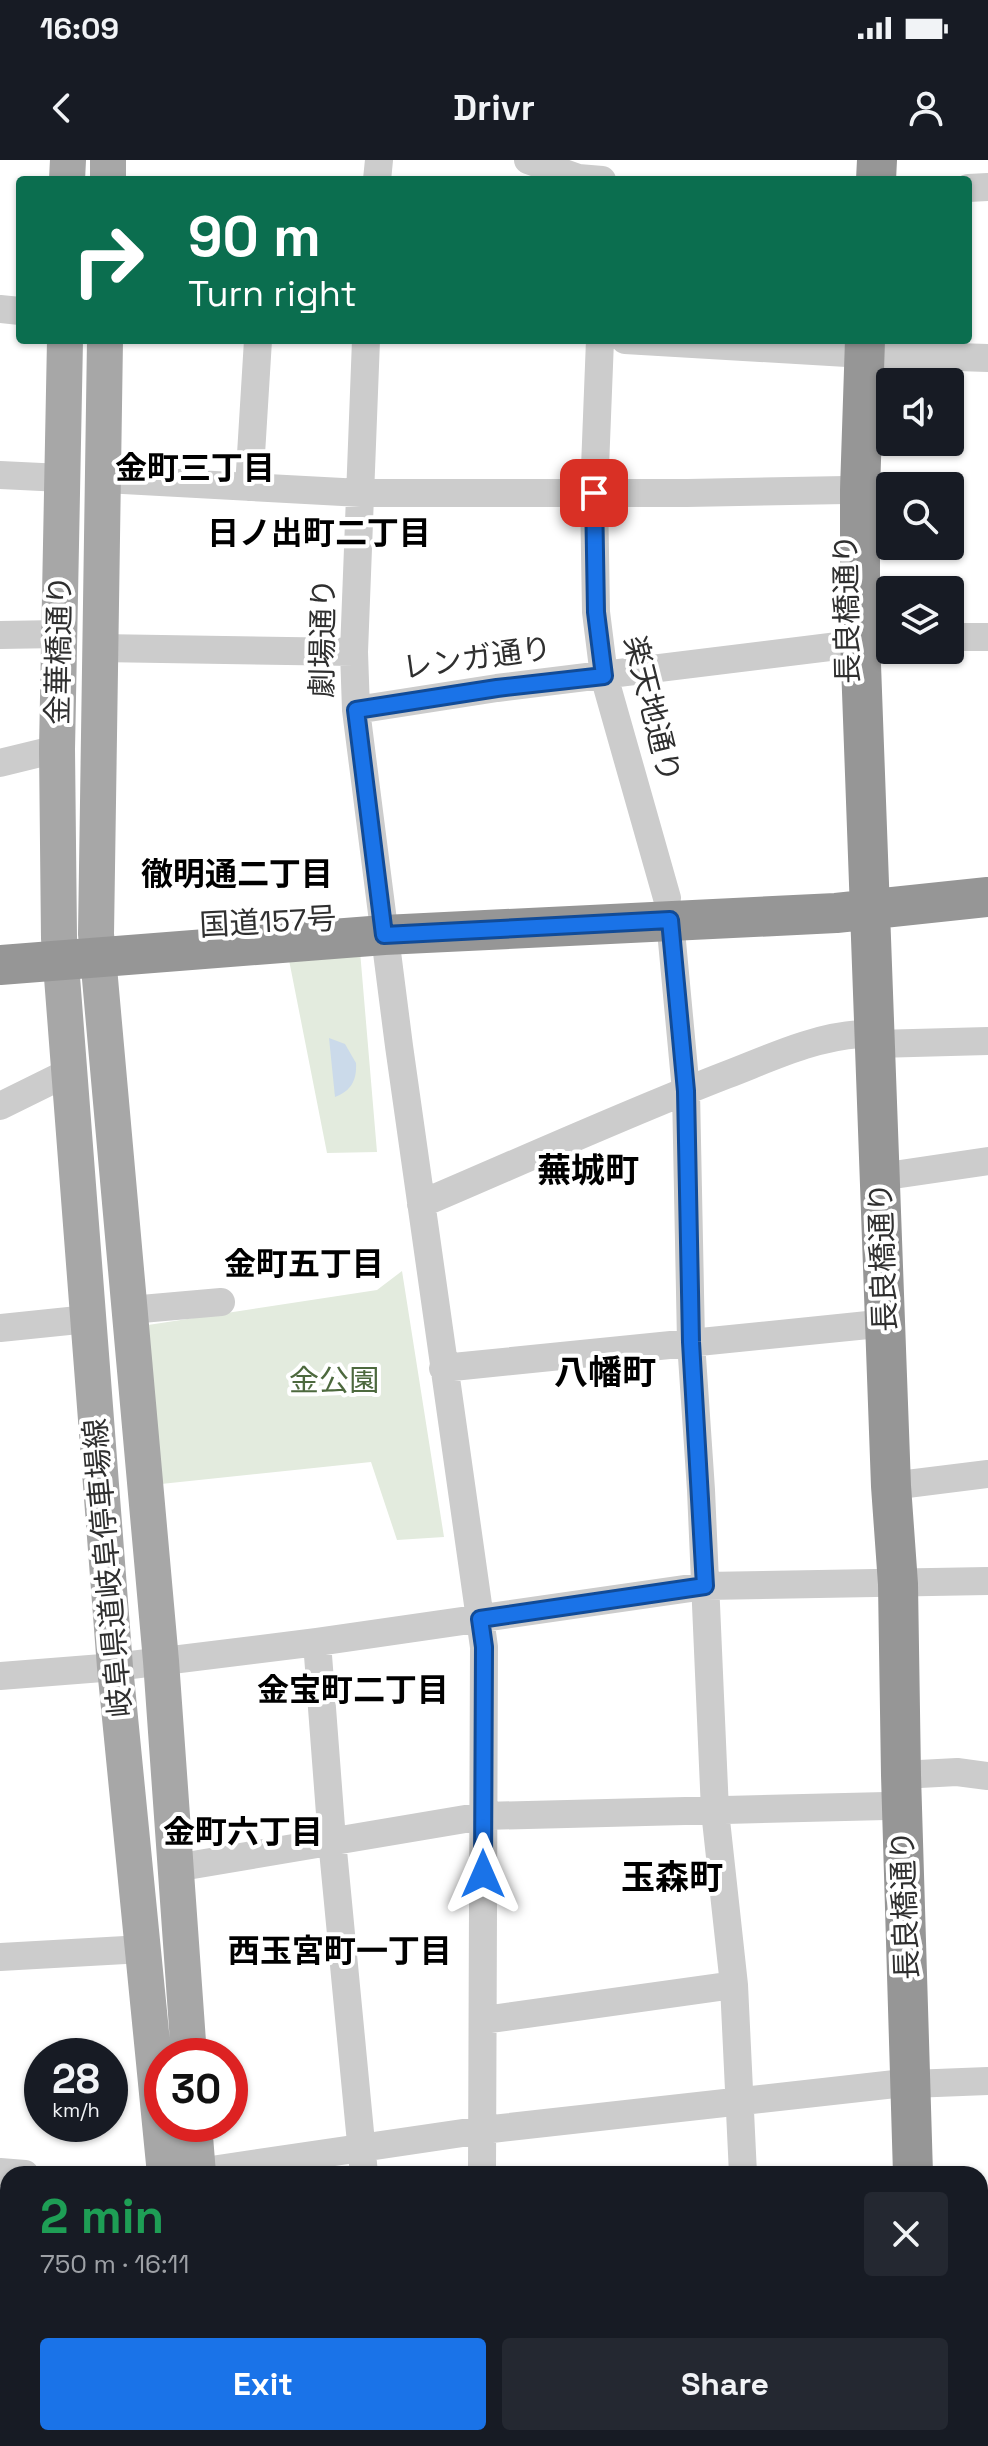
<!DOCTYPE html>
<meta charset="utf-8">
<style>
:root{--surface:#171b24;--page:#242831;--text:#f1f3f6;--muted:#9ea1a6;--accent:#1a73e8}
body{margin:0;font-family:"Space Grotesk","Noto Sans JP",sans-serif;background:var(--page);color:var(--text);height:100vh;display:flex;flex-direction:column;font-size:30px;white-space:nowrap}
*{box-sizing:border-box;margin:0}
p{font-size:26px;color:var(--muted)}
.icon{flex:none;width:44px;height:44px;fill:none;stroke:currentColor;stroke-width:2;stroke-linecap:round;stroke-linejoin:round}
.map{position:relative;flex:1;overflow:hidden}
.panel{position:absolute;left:0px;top:2006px;width:988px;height:280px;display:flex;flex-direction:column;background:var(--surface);border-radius:24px 24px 0 0;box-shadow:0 2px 6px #0004}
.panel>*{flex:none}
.top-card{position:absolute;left:16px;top:16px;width:956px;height:168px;border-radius:8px;box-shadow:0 2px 6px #0004;background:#0b6e4f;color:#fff;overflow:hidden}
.buttons{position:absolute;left:876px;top:208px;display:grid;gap:16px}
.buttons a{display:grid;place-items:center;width:88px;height:88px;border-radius:8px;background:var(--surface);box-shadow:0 2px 6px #0004;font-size:40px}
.speed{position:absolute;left:24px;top:1878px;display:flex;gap:16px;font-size:40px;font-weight:700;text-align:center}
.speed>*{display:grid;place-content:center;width:104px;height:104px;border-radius:50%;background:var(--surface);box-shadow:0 2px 6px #0004;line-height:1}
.speed small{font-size:20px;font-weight:400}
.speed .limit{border:12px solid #d22;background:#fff;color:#111}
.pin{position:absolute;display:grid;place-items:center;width:68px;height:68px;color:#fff;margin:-34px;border-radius:16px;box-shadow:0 4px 12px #0006}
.me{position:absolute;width:88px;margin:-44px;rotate:0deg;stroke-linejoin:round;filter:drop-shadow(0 0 6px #0008)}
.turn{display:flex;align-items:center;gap:28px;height:168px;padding:0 40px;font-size:36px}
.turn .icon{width:104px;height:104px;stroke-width:2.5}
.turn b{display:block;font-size:56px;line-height:68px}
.round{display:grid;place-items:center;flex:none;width:84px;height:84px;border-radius:8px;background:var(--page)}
.headline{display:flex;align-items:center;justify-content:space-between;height:136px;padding:0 40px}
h1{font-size:48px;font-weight:700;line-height:60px;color:#1e9e55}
.button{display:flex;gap:16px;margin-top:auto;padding:16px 40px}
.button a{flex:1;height:92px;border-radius:8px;background:var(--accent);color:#fff;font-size:32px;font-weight:700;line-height:92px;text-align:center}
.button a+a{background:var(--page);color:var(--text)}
.status{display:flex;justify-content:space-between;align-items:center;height:56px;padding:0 40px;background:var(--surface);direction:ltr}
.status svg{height:22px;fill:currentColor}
header{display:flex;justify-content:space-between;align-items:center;height:104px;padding:0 40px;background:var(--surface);font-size:36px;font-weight:700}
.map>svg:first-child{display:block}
.green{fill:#e3ebde}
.water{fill:#cbdaea}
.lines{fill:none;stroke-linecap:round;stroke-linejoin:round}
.minor{stroke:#ccc;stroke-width:28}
.major{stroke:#a7a7a7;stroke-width:36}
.highway{stroke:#969696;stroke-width:40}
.route-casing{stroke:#114b97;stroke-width:20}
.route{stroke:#1a73e8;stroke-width:14}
.labels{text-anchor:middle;stroke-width:8;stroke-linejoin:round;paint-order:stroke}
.street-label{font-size:30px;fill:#2f2f2f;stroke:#fff}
.park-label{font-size:30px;fill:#4d693e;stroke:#fff}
.neighbourhood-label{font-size:32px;font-weight:bold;fill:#000;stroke:#fff}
.quarter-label{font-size:34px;font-weight:bold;fill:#000;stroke:#fff}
</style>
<div class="status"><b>16:09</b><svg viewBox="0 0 49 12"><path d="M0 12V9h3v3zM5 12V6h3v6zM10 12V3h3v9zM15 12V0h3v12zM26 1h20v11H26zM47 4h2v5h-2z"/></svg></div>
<header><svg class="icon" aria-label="back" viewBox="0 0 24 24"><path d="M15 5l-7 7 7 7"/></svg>Drivr<svg class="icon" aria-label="person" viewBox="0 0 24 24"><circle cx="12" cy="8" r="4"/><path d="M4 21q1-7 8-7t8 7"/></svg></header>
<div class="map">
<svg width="988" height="2286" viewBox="0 0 988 2286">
<rect width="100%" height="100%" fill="#fff"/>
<path class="green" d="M360,791L377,992L327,993L289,800Z
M402,1111L444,1377L397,1380L371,1302L161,1324L148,1165L377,1130Z"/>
<path class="water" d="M329,878L345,884L356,903C357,920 351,931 335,937Z"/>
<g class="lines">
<path class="minor" d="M528,0L578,18L602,20
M377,20L379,0
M968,28L988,27
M0,149L20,151
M366,180L354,492L356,550L399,886L484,1487L482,2014
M600,180L594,333L596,452L604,516L667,738
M625,180L864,194L988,198
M0,315L62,318
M105,319L361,333H687L846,330
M249,327L258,180
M0,475L59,474
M860,477H890
M950,477H988
M99,488L354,492
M356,550L497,528L846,485
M0,603L57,589
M670,760L686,931L691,1182L701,1330L715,1651L734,1825L743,2014
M876,884L988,881
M0,946L69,912
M880,1017L988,1001
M421,1044C522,1001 623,955 726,915C768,899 813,877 860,874
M130,1150L221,1142
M0,1168L88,1159
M443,1208L868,1165
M891,1326L988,1314
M317,1482L332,1680L364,2014
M0,1516L115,1507L317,1482L705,1426L988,1421
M901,1615L957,1612L988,1616
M175,1708L483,1656L886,1646
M0,1797L143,1789
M484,1860L734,1825
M911,1924L988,1921
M0,2012L25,2014
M198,2012L483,1970L895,1924
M980,2183H988
M0,2280L187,2279L219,2283L755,2278L862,2279L914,2285L988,2282"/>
<path class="major" d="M67,20L68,0
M108,20V0
M65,180L57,589L59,778L115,1507L165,2014
M105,180L96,774L161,1501L189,1896
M194,1964L198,2014
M187,2278V2286
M218,2278L219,2286"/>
<path class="highway" d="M876,20L877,0
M865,180L860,330V477L891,1326L898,1424L901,1615L913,2014
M0,805L384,775L836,753L988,737
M897,2286L899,2278"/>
</g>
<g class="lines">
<defs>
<path id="route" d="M483,1714L484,1487L480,1459L705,1426L691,1182L686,931L670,760L384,775L356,550L497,528L604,516L596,452L594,333"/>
</defs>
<use href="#route" class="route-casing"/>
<use href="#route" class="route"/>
</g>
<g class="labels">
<g class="street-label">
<text transform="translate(847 449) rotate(-91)" y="10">長良橋通り</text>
<text transform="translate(323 478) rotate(-89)" y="10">劇場通り</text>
<text transform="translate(59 490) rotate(-89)" y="10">金華橋通り</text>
<text transform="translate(477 498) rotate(-8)" y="10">レンガ通り</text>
<text transform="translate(652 549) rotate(76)" y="10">楽天地通り</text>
<text transform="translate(268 762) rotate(-3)" y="10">国道157号</text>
<text transform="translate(883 1097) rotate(-92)" y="10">長良橋通り</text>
<text transform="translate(108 1408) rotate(-95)" y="10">岐阜県道岐阜停車場線</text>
<text transform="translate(905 1745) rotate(-92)" y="10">長良橋通り</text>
</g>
<g class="park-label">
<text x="334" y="1231">金公園</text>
</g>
<g class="neighbourhood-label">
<text x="195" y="319">金町三丁目</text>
<text x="319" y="384">日ノ出町二丁目</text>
<text x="237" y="725">徹明通二丁目</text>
<text x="304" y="1115">金町五丁目</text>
<text x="353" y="1541">金宝町二丁目</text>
<text x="243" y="1683">金町六丁目</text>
<text x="340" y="1802">西玉宮町一丁目</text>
</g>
<g class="quarter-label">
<text x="588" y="1022">蕪城町</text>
<text x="605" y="1224">八幡町</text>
<text x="672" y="1729">玉森町</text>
</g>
</g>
</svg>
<div class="buttons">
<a><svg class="icon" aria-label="sound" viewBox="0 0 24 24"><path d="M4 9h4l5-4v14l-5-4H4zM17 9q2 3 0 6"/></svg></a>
<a><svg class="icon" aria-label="search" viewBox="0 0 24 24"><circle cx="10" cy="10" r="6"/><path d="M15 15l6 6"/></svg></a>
<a><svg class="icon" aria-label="layers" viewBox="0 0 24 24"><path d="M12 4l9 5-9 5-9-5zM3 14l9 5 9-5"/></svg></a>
</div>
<div class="speed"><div>28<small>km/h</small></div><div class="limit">30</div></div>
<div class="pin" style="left:594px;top:333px;background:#d93025"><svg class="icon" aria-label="arrive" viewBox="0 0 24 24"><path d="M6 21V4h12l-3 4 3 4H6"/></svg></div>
<svg class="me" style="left:483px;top:1714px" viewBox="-20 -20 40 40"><path d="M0-17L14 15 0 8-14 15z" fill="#1a73e8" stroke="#fff" stroke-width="4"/></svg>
<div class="top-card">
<div class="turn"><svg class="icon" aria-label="right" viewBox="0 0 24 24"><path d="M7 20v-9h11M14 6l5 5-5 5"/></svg><div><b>90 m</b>Turn right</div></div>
</div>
<section class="panel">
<div class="headline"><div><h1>2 min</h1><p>750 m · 16:11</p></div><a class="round"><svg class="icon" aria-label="close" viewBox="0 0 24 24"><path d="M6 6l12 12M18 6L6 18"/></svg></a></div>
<div class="button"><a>Exit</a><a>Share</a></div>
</section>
</div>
